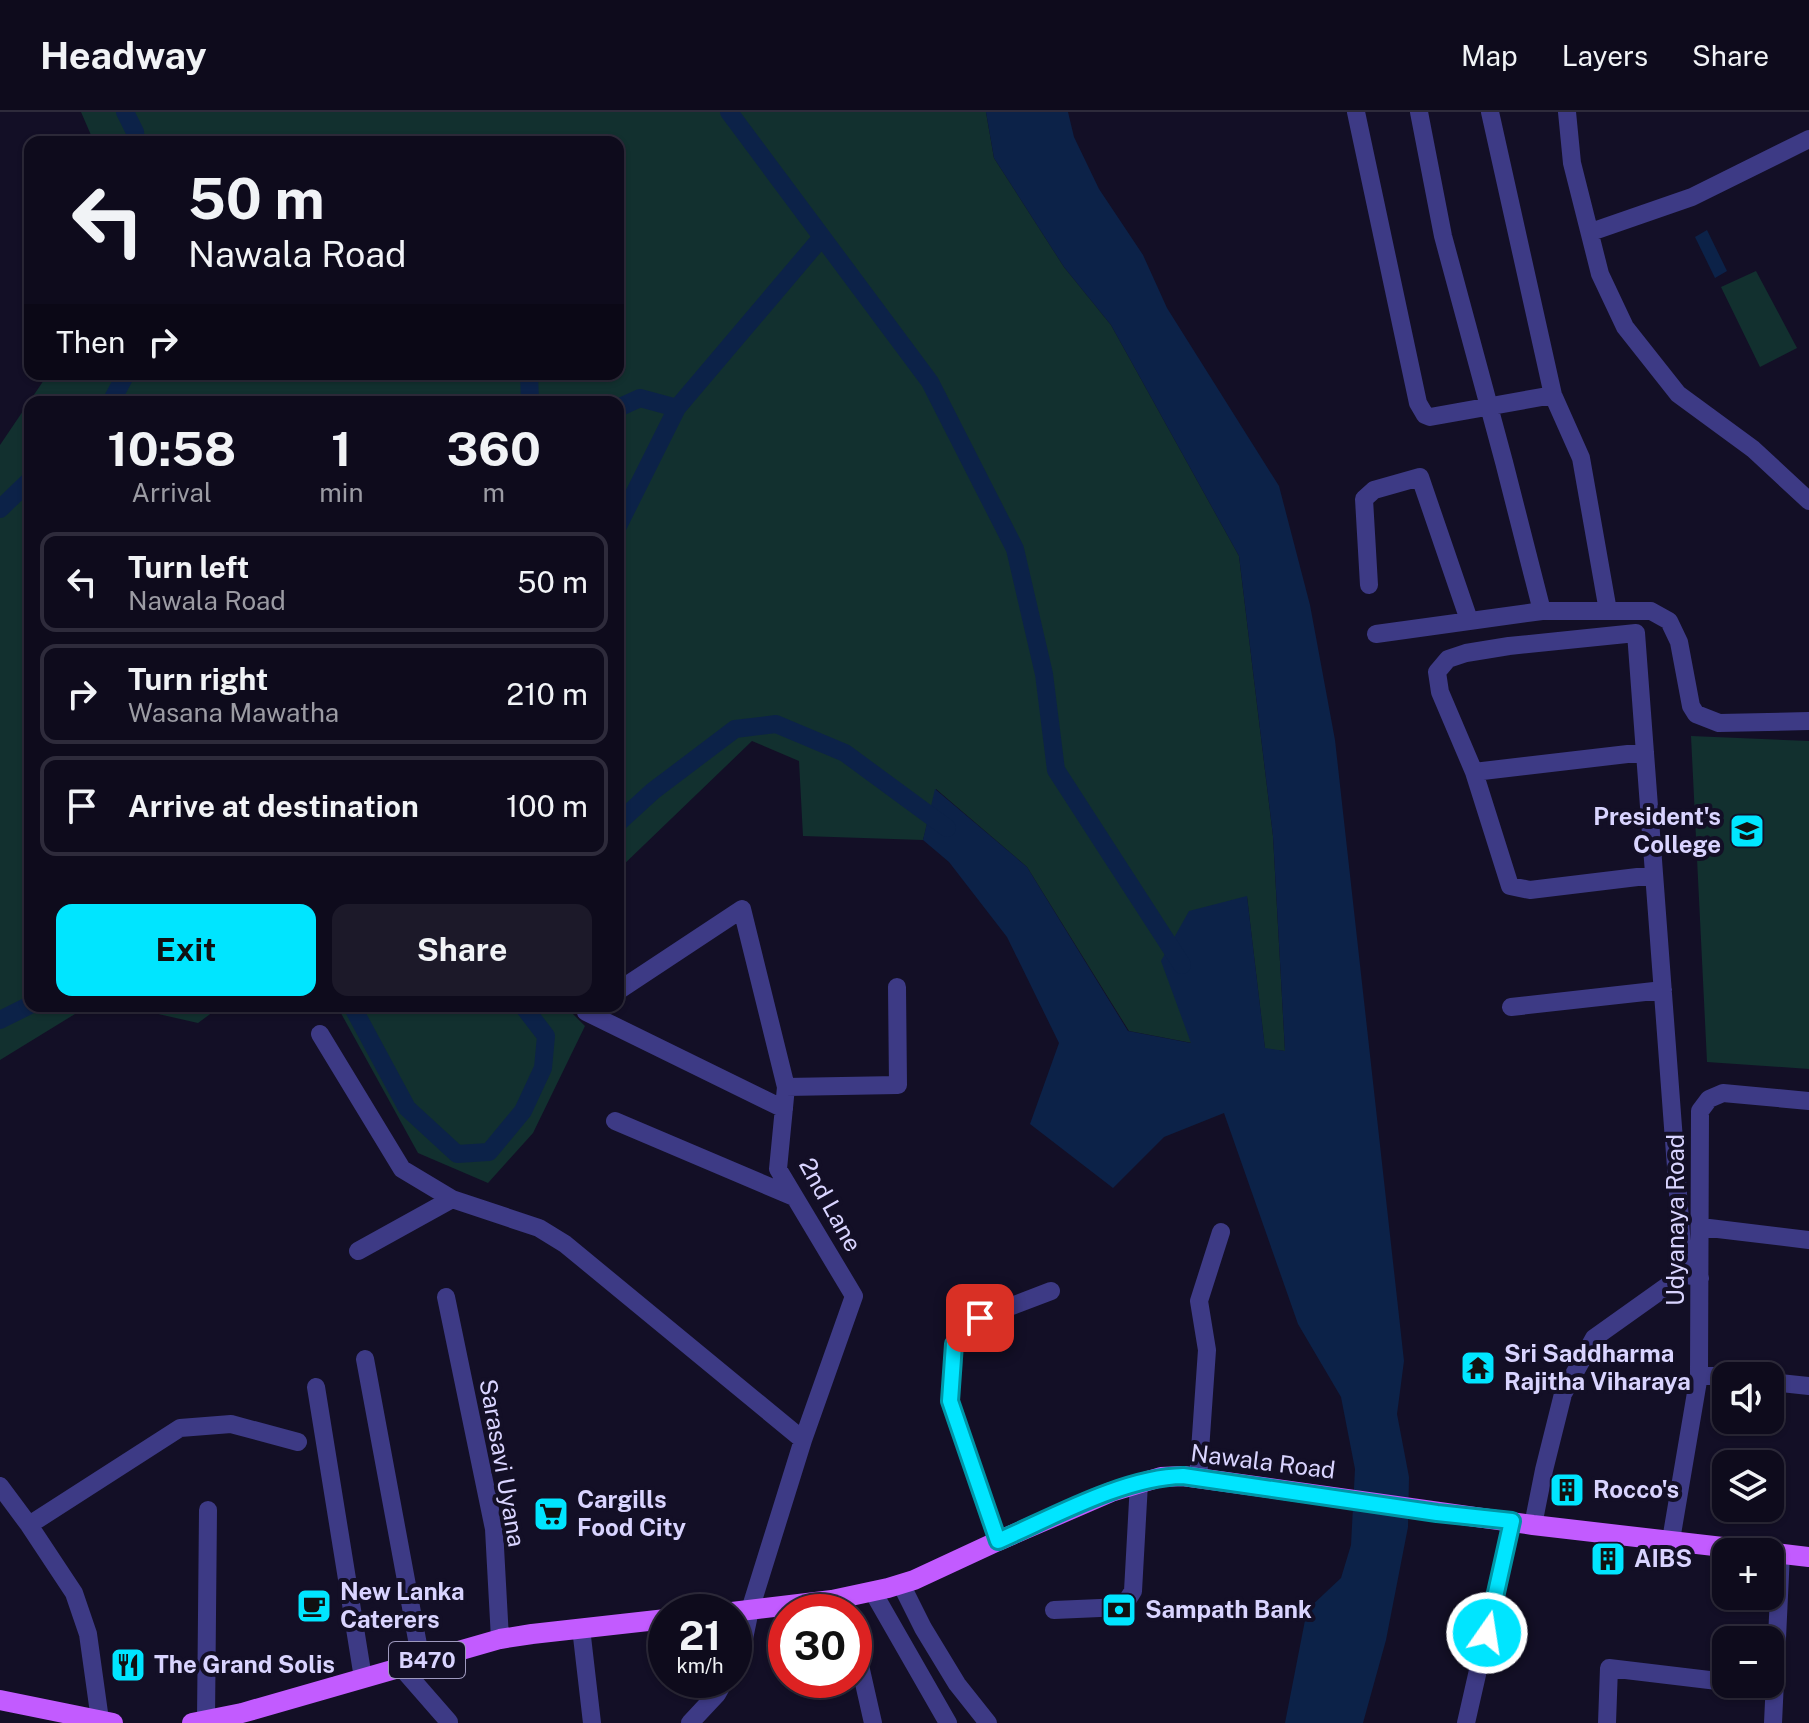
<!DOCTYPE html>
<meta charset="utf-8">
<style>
:root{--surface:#0e0b1c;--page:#1c1929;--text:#f1f3f6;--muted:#9b9ba3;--line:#2e2b3b;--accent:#00e5ff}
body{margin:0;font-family:"Public Sans",sans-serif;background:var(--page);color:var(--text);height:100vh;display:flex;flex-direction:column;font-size:30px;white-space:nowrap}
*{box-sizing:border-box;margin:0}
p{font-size:26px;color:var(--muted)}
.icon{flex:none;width:44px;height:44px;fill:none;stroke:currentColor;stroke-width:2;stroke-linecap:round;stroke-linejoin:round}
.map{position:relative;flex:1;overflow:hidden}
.side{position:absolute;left:24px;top:284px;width:600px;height:616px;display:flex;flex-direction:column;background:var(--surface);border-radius:16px;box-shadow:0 2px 6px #0004,0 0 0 2px var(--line)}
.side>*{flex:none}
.hud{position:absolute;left:24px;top:24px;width:600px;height:244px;border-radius:16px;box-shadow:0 2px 6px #0004,0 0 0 2px var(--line);background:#0e0b1c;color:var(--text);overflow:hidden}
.buttons{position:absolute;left:1712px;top:1250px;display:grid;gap:16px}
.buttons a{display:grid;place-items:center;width:72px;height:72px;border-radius:16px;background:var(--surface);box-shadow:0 2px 6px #0004,0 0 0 2px var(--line);font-size:40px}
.speed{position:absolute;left:648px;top:1482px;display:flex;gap:16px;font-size:40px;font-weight:700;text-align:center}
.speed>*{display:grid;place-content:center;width:104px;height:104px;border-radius:50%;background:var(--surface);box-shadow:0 2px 6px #0004,0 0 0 2px var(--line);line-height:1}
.speed small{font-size:20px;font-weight:400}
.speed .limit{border:12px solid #d22;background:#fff;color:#111}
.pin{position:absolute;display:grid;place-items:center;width:68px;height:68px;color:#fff;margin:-34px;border-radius:16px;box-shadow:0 4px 12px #0006}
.me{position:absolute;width:88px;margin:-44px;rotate:13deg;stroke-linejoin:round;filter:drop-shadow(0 0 6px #0008)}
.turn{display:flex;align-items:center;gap:28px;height:168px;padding:0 32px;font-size:36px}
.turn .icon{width:104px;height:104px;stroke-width:2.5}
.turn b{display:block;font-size:56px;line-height:68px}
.then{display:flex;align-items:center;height:76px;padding:0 32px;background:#0003;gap:16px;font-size:30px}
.eta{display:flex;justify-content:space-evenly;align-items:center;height:136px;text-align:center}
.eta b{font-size:48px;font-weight:700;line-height:56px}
.button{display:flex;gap:16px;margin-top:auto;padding:16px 32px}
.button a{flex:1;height:92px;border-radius:16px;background:var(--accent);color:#111;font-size:32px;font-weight:700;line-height:92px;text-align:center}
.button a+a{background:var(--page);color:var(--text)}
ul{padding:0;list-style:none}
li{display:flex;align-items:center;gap:24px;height:100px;margin:0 16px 12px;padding:0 16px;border:4px solid var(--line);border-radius:16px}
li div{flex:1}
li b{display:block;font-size:30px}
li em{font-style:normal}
header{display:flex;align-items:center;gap:48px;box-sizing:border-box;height:112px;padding:0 40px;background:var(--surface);border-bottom:2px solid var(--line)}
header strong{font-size:38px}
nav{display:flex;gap:44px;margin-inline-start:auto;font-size:28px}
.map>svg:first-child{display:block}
.green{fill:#12302f}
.water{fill:#0c2248}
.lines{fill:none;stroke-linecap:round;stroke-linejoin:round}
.canal{stroke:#0c2248;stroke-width:18}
.minor{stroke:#3d3a85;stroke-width:18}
.primary{stroke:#c25bff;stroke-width:20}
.route-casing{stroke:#0095a6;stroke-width:20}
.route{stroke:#00e5ff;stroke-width:14}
.labels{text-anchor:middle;stroke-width:8;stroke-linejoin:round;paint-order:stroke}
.shield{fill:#130f26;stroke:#9e99be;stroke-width:2}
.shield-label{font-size:22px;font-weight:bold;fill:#d9d4ff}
.poi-label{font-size:24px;font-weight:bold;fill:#d9d4ff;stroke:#130f26;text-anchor:start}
.street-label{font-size:24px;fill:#d9d4ff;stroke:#130f26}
</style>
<header>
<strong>Headway</strong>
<nav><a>Map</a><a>Layers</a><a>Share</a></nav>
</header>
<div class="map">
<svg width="1809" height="1611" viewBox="0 0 1809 1611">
<rect width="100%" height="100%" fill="#130f26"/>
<path class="green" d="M81,0H986L994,46L1064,155L1111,213L1239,444L1273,724L1285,939L1265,937L1247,785L1192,931L1129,919L1027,755L936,677L923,728L803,724L799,649L752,629L618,758V290H30V894H88L0,948V333L48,262H618V30H94Z
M1756,159L1797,236L1760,255L1721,175Z
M1691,624L1809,629V957L1707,950Z
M123,894H221L198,911Z
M337,894H565L585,914L533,1021L488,1071L418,1041Z"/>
<path class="water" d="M986,0H1068L1074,25L1099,77L1143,143L1167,196L1279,374L1310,493L1335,628L1404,1249L1397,1302L1409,1365L1408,1415L1386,1528L1363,1611H1285L1307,1498L1341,1466L1351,1433L1355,1357L1341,1285L1298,1212L1224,1001L1164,1025L1113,1076L1030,1012L1059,931L1007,825L949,750L923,728L935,677L1027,755L1128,919L1191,931L1161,849L1189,799L1247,784L1265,936L1285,939L1273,724L1239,444L1111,213L1064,155L994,46Z
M1707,118L1727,159L1715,166L1695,125Z"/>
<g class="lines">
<path class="canal" d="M125,0L135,20L136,30
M729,0L930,270L1015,437L1044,562L1056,658L1182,853
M529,262L530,290
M111,290L126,262
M618,296L640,286L677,296
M0,397L30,368
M618,414L677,296L822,125
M618,711L653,679L735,617L776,612L845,641L947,716
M352,894L407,996L457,1042L489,1040L523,999L543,956L546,924L523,894
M0,908L30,893"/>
<path class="minor" d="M1356,0L1418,291L1425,303L1430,305L1553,283
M1419,0L1443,124L1504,350L1542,499
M1490,0L1553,283L1581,346L1608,499
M1567,0L1572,51L1600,162L1625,215L1678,282L1753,337L1809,389
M1591,120L1692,85L1809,27
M1369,473L1364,387L1374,378L1420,365L1469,508
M1376,522L1542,499H1651L1669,509L1679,530L1691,594L1696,602L1719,611L1809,609
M1645,640L1474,660L1510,774L1530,778L1654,763
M1474,660L1440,580L1437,560L1448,547L1466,541L1509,534L1636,521L1684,1162L1700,1166
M618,879L742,797L786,975L778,1057L854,1184L803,1328L750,1498L741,1541L734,1553
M1511,895L1663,878
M586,900L784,997
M320,922L402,1057L452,1087L539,1116L565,1132L803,1328
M786,975L898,973L897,875
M615,1009L794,1085
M1701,1115L1809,1128
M358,1139L452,1087
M446,1185L494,1417L500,1527
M365,1247L421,1549
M1699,1263L1726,1265
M1770,1270L1809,1274
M316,1275L363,1566
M1198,1367L1207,1238L1199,1189L1221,1120
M0,1374L29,1413L74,1481L88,1522L100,1608
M29,1413L180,1316L231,1312L298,1330
M1533,1413L1544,1358L1563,1282L1594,1226L1684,1162
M1671,1428L1699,1263L1700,999L1709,987L1723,981L1809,989
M998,1429L950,1289L954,1232L980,1206L1051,1179
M901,1472L923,1516L957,1572L988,1611
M873,1480L948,1611
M1054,1498L1123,1495L1133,1479L1139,1371
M581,1516L592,1611
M854,1527L873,1611
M401,1555L449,1610
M1743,1572L1774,1576
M206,1608L208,1398
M690,1611L717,1582L725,1568
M1466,1611L1512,1409
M1607,1611L1609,1556L1726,1570
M1773,1611L1781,1441"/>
<path class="primary" d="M732,1500L832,1488L888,1476L914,1468L998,1429L1111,1380L1161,1365L1183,1364L1533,1413L1809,1445
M0,1588L113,1611
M192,1611L242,1601L500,1527L532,1522L666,1507"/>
</g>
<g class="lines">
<defs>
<path id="route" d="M980,1206L954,1232L950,1289L998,1429C1053,1405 1124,1365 1183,1364L1437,1401L1512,1409L1487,1521"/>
</defs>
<use href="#route" class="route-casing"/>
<use href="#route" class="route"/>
</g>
<defs>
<symbol id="school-square" viewBox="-11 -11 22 22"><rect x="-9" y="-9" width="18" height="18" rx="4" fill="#00e5ff" stroke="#130f26"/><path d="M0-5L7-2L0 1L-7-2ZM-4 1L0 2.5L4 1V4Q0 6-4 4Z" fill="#111"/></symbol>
<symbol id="temple-square" viewBox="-11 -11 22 22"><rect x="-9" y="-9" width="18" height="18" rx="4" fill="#00e5ff" stroke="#130f26"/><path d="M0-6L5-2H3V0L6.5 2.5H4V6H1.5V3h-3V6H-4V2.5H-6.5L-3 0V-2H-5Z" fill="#111"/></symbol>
<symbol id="building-square" viewBox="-11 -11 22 22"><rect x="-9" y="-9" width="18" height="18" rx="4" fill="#00e5ff" stroke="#130f26"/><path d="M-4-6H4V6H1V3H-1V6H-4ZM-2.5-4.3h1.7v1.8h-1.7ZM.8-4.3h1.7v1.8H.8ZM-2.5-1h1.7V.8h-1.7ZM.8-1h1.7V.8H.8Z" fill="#111"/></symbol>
<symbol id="supermarket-square" viewBox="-11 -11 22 22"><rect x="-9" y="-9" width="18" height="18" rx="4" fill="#00e5ff" stroke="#130f26"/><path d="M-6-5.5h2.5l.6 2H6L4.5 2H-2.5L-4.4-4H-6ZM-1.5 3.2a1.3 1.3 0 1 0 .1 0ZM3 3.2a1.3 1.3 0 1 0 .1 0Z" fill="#111"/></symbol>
<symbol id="cafe-square" viewBox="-11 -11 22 22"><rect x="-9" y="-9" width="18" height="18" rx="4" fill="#00e5ff" stroke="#130f26"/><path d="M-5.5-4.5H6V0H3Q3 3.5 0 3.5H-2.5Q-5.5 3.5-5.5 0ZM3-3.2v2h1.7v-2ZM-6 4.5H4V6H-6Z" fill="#111"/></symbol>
<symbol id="bank-square" viewBox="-11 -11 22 22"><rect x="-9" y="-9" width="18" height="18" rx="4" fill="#00e5ff" stroke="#130f26"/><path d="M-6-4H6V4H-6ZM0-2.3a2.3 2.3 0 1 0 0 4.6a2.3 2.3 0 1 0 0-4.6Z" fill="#111"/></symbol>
<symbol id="restaurant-square" viewBox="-11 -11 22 22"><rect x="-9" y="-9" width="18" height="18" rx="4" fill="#00e5ff" stroke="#130f26"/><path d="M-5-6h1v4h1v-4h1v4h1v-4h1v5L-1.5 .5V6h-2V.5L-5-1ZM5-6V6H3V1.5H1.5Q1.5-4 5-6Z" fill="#111"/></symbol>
</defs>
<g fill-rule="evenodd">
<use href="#school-square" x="1727" y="699" width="40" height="40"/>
<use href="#temple-square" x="1458" y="1236" width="40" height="40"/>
<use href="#building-square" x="1547" y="1358" width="40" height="40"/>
<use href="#supermarket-square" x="531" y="1382" width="40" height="40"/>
<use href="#building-square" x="1588" y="1427" width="40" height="40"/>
<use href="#cafe-square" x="294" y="1474" width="40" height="40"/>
<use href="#bank-square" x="1099" y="1478" width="40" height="40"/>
<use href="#restaurant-square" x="108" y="1533" width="40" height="40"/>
</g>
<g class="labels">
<rect class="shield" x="389" y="1530" width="76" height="36" rx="6"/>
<g class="shield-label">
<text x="427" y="1556">B470</text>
</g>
<g class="poi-label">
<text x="1721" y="713" text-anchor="end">President's<tspan x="1721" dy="28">College</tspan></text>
<text x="1504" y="1250">Sri Saddharma<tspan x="1504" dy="28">Rajitha Viharaya</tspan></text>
<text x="1593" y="1386">Rocco's</text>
<text x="577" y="1396">Cargills<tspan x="577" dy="28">Food City</tspan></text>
<text x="1634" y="1455">AIBS</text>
<text x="340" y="1488">New Lanka<tspan x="340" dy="28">Caterers</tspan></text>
<text x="1145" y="1506">Sampath Bank</text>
<text x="154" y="1561">The Grand Solis</text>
</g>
<g class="street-label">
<text transform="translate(830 1093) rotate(61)" y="8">2nd Lane</text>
<text transform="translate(1676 1108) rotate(-90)" y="8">Udyanaya Road</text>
<text transform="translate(1263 1350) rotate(7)" y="8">Nawala Road</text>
<text transform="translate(502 1351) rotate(80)" y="8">Sarasavi Uyana</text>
</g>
</g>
</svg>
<div class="buttons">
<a><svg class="icon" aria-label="sound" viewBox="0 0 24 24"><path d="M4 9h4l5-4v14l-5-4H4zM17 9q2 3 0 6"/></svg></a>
<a><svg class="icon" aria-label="layers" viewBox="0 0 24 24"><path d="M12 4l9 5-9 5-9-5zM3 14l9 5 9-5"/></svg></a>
<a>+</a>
<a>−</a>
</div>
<div class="speed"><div>21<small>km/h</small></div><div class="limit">30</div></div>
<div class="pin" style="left:980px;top:1206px;background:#d93025"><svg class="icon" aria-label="arrive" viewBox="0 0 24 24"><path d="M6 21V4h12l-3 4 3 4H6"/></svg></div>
<svg class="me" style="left:1487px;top:1521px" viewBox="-20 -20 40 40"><circle r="17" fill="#00e5ff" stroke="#fff" stroke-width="3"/><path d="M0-11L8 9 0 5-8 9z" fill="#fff"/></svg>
<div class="hud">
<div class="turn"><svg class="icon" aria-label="left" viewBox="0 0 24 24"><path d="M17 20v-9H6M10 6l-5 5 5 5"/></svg><div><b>50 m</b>Nawala Road</div></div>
<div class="then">Then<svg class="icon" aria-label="right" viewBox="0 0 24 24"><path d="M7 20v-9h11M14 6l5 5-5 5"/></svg></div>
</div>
<section class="side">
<div class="eta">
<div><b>10:58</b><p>Arrival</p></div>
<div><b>1</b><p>min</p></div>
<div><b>360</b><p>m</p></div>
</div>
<ul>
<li><svg class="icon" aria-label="left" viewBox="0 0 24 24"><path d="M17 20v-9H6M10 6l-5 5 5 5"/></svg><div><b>Turn left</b><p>Nawala Road</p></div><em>50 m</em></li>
<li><svg class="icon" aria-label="right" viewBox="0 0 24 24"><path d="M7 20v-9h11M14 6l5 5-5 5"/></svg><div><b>Turn right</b><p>Wasana Mawatha</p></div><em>210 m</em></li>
<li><svg class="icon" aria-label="arrive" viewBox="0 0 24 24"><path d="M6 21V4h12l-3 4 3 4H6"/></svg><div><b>Arrive at destination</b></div><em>100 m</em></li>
</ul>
<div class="button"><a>Exit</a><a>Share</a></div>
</section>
</div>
